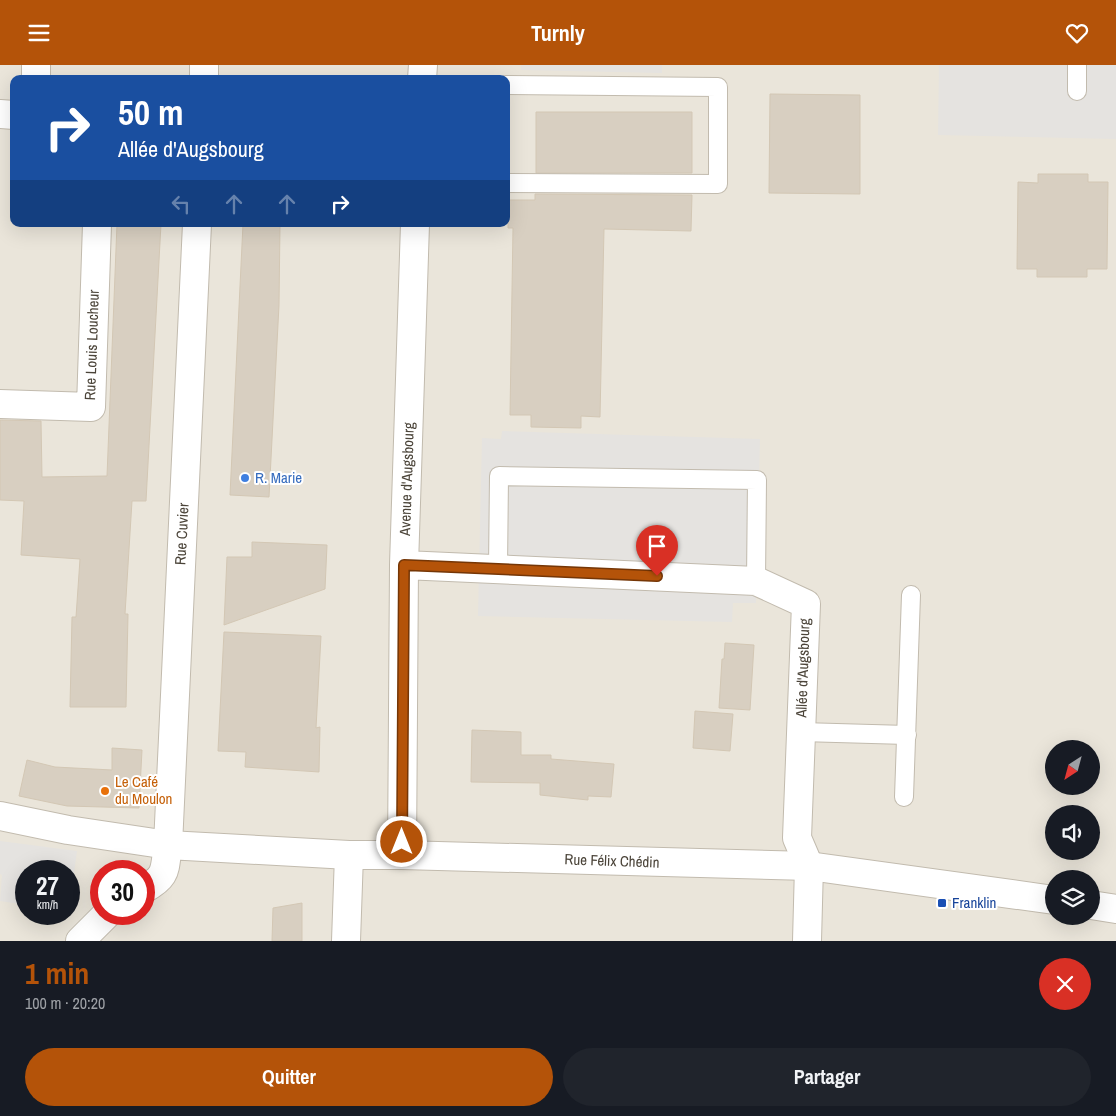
<!DOCTYPE html>
<html lang="fr">
<meta charset="utf-8">
<style>
:root{--surface:#171b24;--page:#20242c;--text:#f1f3f6;--muted:#9ea1a6;--accent:#b45309}
body{margin:0;font-family:"Archivo Narrow",sans-serif;background:var(--page);color:var(--text);height:100vh;display:flex;flex-direction:column;font-size:19px;white-space:nowrap}
*{box-sizing:border-box;margin:0}
p{font-size:16px;color:var(--muted)}
.icon{flex:none;width:28px;height:28px;fill:none;stroke:currentColor;stroke-width:2;stroke-linecap:round;stroke-linejoin:round}
.map{position:relative;height:876px;overflow:hidden}
.details{display:flex;flex-direction:column;background:var(--surface);flex:1}
.details>*{flex:none}
.banner{position:absolute;left:10px;top:10px;width:500px;height:152px;border-radius:10px;box-shadow:0 5px 20px #0002;background:#1a4fa0;color:#fff;overflow:hidden}
.needle{width:32px;rotate:216deg}
.tools{position:absolute;left:1045px;top:675px;display:grid;gap:10px}
.tools a{display:grid;place-items:center;width:55px;height:55px;border-radius:50%;background:var(--surface);box-shadow:0 5px 20px #0002;font-size:25px}
.speed{position:absolute;left:15px;top:795px;display:flex;gap:10px;font-size:25px;font-weight:700;text-align:center}
.speed>*{display:grid;place-content:center;width:65px;height:65px;border-radius:50%;background:var(--surface);box-shadow:0 5px 20px #0002;line-height:1}
.speed small{font-size:12px;font-weight:400}
.speed .limit{border:8px solid #d22;background:#fff;color:#111}
.pin{position:absolute;display:grid;place-items:center;width:42px;height:42px;color:#fff;margin:-51px -21px;border-radius:50% 50% 50% 0;rotate:-45deg;box-shadow:0 0 5px #0007}
.pin .icon{rotate:45deg}
.me{position:absolute;width:55px;margin:-28px;rotate:0deg;stroke-linejoin:round;filter:drop-shadow(0 0 4px #0008)}
.turn{display:flex;align-items:center;gap:18px;height:105px;padding:0 25px;font-size:22px}
.turn .icon{width:65px;height:65px;stroke-width:2.5}
.turn b{display:block;font-size:35px;line-height:42px}
.lanes{display:flex;align-items:center;height:48px;padding:0 25px;background:#0003;justify-content:center;gap:25px;direction:ltr}
.lanes .off{opacity:.35}
.round{display:grid;place-items:center;flex:none;width:52px;height:52px;border-radius:26px;background:var(--page)}
.headline{display:flex;align-items:center;justify-content:space-between;height:85px;padding:0 25px}
h1{font-size:30px;font-weight:700;line-height:38px;color:var(--accent)}
.button{display:flex;gap:10px;margin-top:auto;padding:10px 25px}
.button a{flex:1;height:58px;border-radius:30px;background:var(--accent);color:#fff;font-size:20px;font-weight:700;line-height:58px;text-align:center}
.button a+a{background:var(--page);color:var(--text)}
header{display:flex;justify-content:space-between;align-items:center;height:65px;padding:0 25px;background:var(--accent);color:#fff;font-size:22px;font-weight:700}
.map>svg:first-child{display:block}
.residential{fill:#eae5da;fill-rule:evenodd}
.parking{fill:#e5e3e0}
.building{fill:#d8cfc1;stroke:#d3c7b4}
.lines{fill:none;stroke-linecap:round;stroke-linejoin:round}
.service-casing{stroke:#c2bbae;stroke-width:20}
.minor-casing{stroke:#c2bbae;stroke-width:30}
.tertiary-casing{stroke:#c2bbae;stroke-width:30}
.service{stroke:#fff;stroke-width:18}
.minor{stroke:#fff;stroke-width:28}
.tertiary{stroke:#fff;stroke-width:28}
.route-casing{stroke:#753606;stroke-width:12}
.route{stroke:#b45309;stroke-width:9}
.shop-dot{fill:#3f7fe0;stroke:#fff;stroke-width:2}
.food-dot{fill:#e8710a;stroke:#fff;stroke-width:2}
.transit-dot{fill:#1a4fb4;stroke:#fff;stroke-width:2}
.labels{text-anchor:middle;stroke-width:4;stroke-linejoin:round;paint-order:stroke}
.street-label{font-size:15px;fill:#4b4439;stroke:#fff}
.shop-label{font-size:15px;fill:#366cbe;stroke:#fff;text-anchor:start}
.food-label{font-size:15px;fill:#c56008;stroke:#fff;text-anchor:start}
.transit-label{font-size:15px;fill:#164399;stroke:#fff;text-anchor:start}
</style>
<header><svg class="icon" aria-label="menu" viewBox="0 0 24 24"><path d="M4 6h16M4 12h16M4 18h16"/></svg>Turnly<svg class="icon" aria-label="heart" viewBox="0 0 24 24"><path d="M12 20l-8-8c-3-5 5-10 8-4 3-6 11-1 8 4z"/></svg></header>
<div class="map">
<svg width="1116" height="876" viewBox="0 0 1116 876">
<rect width="100%" height="100%" fill="#f6f3ec"/>
<path class="residential" d="M0,0H1116V876H0ZM14,14H506V159H14ZM1054,684H1091V721H1054ZM1054,749H1091V786H1054ZM26,806H69V849H26ZM101,806H144V849H101ZM1054,814H1091V851H1054Z"/>
<path class="parking" d="M521,0H662V8L521,5Z
M939,0H1116V74L938,70Z
M502,366L760,374L756,538H733L732,557L478,551L482,373L501,374Z
M0,776L77,786L69,845V806H26V840L0,836L2,810L0,809Z"/>
<path class="building" d="M770,29L860,30V129L769,128Z
M536,47H692V108H536Z
M1038,109H1088V117H1108L1107,204H1087V212H1037V204H1017L1018,117L1038,118Z
M535,129L692,130L691,166L604,164L600,352L581,351V363L531,362V350H510L513,163H508V135H535Z
M117,159H161L146,436H132L125,549H128L126,642H70L72,552H76L80,494L21,490L24,436L0,435V355L41,356L42,412L107,411Z
M243,159H280L279,240L269,432L230,430Z
M252,477L327,480L325,524L224,560L227,492H252Z
M224,567L321,571L316,663L320,662L319,707L245,702L246,687L218,686Z
M725,578L754,580L750,645L719,643L722,594H724Z
M695,646L733,649L730,686L693,683Z
M472,665L521,667V690H551V694L614,699L611,732L588,731V735L540,730V718L471,717Z
M112,683L142,685L139,743L67,741L19,731L27,695L55,702L112,705Z
M302,838V876H272L273,843Z"/>
<g class="lines">
<defs>
<path id="service" d="M506,20L718,22V119L506,118
M1077,26V0
M498,504L499,411L757,415L756,516
M801,667L907,670
M904,732L911,530"/>
<path id="minor" d="M36,14V0
M204,14V0
M422,14L423,0
M0,49L14,50
M0,339L91,342L97,159
M404,500L756,516L806,539L797,773L809,801L807,876
M0,751L68,765L168,780L197,159
M402,790L404,500L415,159
M346,876L349,790"/>
<path id="tertiary" d="M144,824C168,811 164,805 168,780L349,790H402L809,801L1054,835
M1091,840L1116,844
M80,876L107,849"/>
</defs>
<use href="#service" class="service-casing"/>
<use href="#minor" class="minor-casing"/>
<use href="#tertiary" class="tertiary-casing"/>
<use href="#service" class="service"/>
<use href="#minor" class="minor"/>
<use href="#tertiary" class="tertiary"/>
</g>
<g class="lines">
<defs>
<path id="route" d="M402,777L404,500L657,511"/>
</defs>
<use href="#route" class="route-casing"/>
<use href="#route" class="route"/>
</g>
<circle class="shop-dot" cx="245" cy="413" r="5"/>
<circle class="food-dot" cx="105" cy="726" r="5"/>
<rect class="transit-dot" x="937" y="833" width="10" height="10" rx="2.5"/>
<g class="labels">
<g class="street-label">
<text transform="translate(92 280) rotate(-88)" y="5">Rue Louis Loucheur</text>
<text transform="translate(407 414) rotate(-88)" y="5">Avenue d'Augsbourg</text>
<text transform="translate(182 469) rotate(-87)" y="5">Rue Cuvier</text>
<text transform="translate(803 603) rotate(-88)" y="5">Allée d'Augsbourg</text>
<text transform="translate(612 796) rotate(2)" y="5">Rue Félix Chédin</text>
</g>
<g class="shop-label">
<text x="255" y="418">R. Marie</text>
</g>
<g class="food-label">
<text x="115" y="722">Le Café<tspan x="115" dy="17">du Moulon</tspan></text>
</g>
<g class="transit-label">
<text x="952" y="843">Franklin</text>
</g>
</g>
</svg>
<div class="tools">
<a><svg class="needle" viewBox="-14 -14 28 28"><path d="M0-13l5 13h-10z" fill="#e53935"/><path d="M0 13l5-13h-10z" fill="#9ea1a6"/></svg></a>
<a><svg class="icon" aria-label="sound" viewBox="0 0 24 24"><path d="M4 9h4l5-4v14l-5-4H4zM17 9q2 3 0 6"/></svg></a>
<a><svg class="icon" aria-label="layers" viewBox="0 0 24 24"><path d="M12 4l9 5-9 5-9-5zM3 14l9 5 9-5"/></svg></a>
</div>
<div class="speed"><div>27<small>km/h</small></div><div class="limit">30</div></div>
<div class="pin" style="left:657px;top:511px;background:#d93025"><svg class="icon" aria-label="arrive" viewBox="0 0 24 24"><path d="M6 21V4h12l-3 4 3 4H6"/></svg></div>
<svg class="me" style="left:402px;top:777px" viewBox="-20 -20 40 40"><circle r="17" fill="#b45309" stroke="#fff" stroke-width="3"/><path d="M0-11L8 9 0 5-8 9z" fill="#fff"/></svg>
<div class="banner">
<div class="turn"><svg class="icon" aria-label="right" viewBox="0 0 24 24"><path d="M7 20v-9h11M14 6l5 5-5 5"/></svg><div><b>50 m</b>Allée d'Augsbourg</div></div>
<div class="lanes"><svg class="icon off" aria-label="left" viewBox="0 0 24 24"><path d="M17 20v-9H6M10 6l-5 5 5 5"/></svg><svg class="icon off" aria-label="ahead" viewBox="0 0 24 24"><path d="M12 20V5M6 11l6-6 6 6"/></svg><svg class="icon off" aria-label="ahead" viewBox="0 0 24 24"><path d="M12 20V5M6 11l6-6 6 6"/></svg><svg class="icon" aria-label="right" viewBox="0 0 24 24"><path d="M7 20v-9h11M14 6l5 5-5 5"/></svg></div>
</div>
</div>
<section class="details">
<div class="headline"><div><h1>1 min</h1><p>100 m · 20:20</p></div><a class="round" style="background:#d93025;color:#fff"><svg class="icon" aria-label="close" viewBox="0 0 24 24"><path d="M6 6l12 12M18 6L6 18"/></svg></a></div>
<div class="button"><a>Quitter</a><a>Partager</a></div>
</section>
